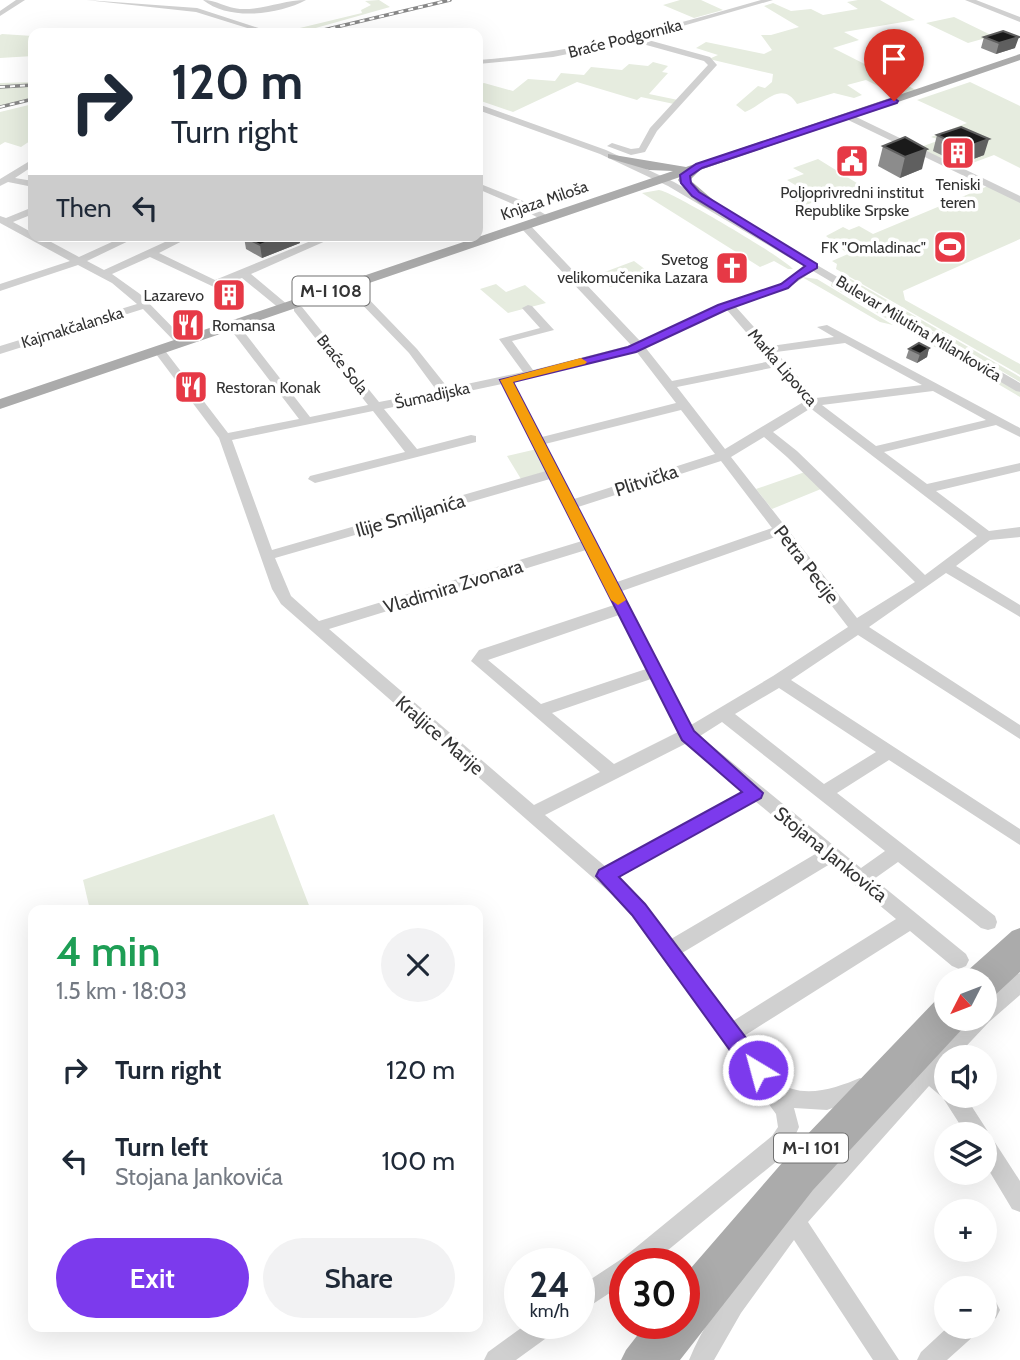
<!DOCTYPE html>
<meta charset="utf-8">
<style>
:root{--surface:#fff;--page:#f2f2f3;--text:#1f2937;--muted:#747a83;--accent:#7c3aed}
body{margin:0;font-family:Cabin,sans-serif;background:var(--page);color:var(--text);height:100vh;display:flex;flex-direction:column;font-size:26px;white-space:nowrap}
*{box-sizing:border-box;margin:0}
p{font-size:23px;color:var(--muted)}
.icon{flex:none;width:38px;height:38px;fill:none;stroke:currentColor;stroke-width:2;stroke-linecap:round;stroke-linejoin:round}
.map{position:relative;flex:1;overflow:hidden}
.drawer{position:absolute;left:28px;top:905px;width:455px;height:427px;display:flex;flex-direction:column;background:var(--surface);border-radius:14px;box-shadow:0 7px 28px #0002}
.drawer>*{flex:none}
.guide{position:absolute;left:28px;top:28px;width:455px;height:214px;border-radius:14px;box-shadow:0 7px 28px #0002;background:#fff;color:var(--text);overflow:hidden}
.needle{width:46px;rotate:228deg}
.buttons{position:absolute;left:934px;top:968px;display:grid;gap:14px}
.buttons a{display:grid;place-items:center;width:63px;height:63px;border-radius:50%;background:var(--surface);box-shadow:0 7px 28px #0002;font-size:35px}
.speed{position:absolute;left:504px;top:1248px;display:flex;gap:14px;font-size:35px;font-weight:700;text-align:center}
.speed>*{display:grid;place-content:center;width:91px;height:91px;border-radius:50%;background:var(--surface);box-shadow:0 7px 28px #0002;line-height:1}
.speed small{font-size:18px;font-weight:400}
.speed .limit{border:10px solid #d22;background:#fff;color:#111}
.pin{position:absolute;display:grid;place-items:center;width:60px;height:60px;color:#fff;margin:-72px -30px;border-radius:50% 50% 50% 0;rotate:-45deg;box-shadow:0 0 7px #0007}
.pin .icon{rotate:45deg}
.me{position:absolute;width:77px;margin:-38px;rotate:323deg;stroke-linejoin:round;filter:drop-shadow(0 0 5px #0008)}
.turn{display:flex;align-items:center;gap:24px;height:147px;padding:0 28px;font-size:32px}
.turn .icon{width:91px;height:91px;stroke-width:2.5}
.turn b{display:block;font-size:49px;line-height:60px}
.then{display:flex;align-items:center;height:66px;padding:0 28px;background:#0003;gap:14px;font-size:26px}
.round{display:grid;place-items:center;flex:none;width:74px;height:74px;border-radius:37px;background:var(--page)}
.headline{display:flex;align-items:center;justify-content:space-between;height:119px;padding:0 28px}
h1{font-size:42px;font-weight:600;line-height:52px;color:#1e9e55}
.button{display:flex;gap:14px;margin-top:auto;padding:14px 28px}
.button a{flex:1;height:80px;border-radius:42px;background:var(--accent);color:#fff;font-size:28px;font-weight:600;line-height:80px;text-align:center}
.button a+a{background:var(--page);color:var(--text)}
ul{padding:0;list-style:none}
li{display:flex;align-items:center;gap:21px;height:91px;padding:0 28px}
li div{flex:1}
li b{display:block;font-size:26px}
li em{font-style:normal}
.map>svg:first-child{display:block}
.green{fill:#e6ecdf}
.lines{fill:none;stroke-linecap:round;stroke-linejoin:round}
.minor{fill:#d0d0d0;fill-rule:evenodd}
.major{fill:#ababab;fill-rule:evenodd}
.rail-casing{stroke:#888;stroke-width:3.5}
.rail{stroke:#fff;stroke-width:2;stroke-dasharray:5;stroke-linecap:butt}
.wall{fill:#8c8c8c}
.shaded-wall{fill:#5f5f5f}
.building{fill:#1a1a1a;stroke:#5f5f5f;stroke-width:2}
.route{fill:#7c3aed;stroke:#51269a;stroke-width:2}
.slow{fill:#f59e0b}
.labels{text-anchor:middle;stroke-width:7;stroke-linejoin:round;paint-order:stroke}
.far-street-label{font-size:16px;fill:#333;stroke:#fff}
.far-poi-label{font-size:16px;fill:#333;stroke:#fff;text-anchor:end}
.shield{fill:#fff;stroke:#707070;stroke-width:2}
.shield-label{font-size:18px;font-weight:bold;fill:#333}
.street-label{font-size:19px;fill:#333;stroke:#fff}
</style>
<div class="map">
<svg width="1020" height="1360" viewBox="0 0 1020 1360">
<rect width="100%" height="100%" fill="#fff"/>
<path class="green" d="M379,0L390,7L298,33H279L362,13L361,10L371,5L365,1Z
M680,0H701L723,10L694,18L663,5Z
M858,0H880L915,20L844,32L859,40L833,48L916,90L898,96L866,80L847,85L862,95L854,98L834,93L797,104C781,79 764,105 745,112L736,105L758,86L765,88L772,82L773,74L709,59L718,55L696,48L706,42L764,54L772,50L761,35H771L799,27L764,6L773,3L791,11L811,9L823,15L858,9L847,2Z
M954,17L993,36L968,43L926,23Z
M2,34L33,36V56L0,58V35Z
M653,62L668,66L662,72L668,73L649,94L678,100L674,104L641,97L637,100L577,82L513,112L478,100V85L484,83L513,91L528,79L555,81L561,73L584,75L591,67L622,70L629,64L648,66Z
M33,82V98L0,106V83Z
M970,82L1020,106V168L994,155L959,168L918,148L940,140L931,137L967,123L917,100Z
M33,104V139L21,147L5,142L0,145V112Z
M818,159L860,185L803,206L783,195L800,188L787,180L804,174L793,168Z
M988,186L1020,202V239L903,291L905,300L1020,364V375L836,269L837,264L832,261L848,254L826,236L843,227L849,230L859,226L873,234Z
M659,190C671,191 784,258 793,269H788L774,261L760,267L642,193Z
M634,261L650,273L610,287L594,276Z
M802,277L817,279L893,325L880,322Z
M842,278H849L1020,377V382Z
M832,282L1020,392V397L831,286Z
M496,284L506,292L525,285L546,303L508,313L480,289Z
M537,449L548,471L521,479L507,456Z
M805,472L821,489L772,509L756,489Z
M274,814L310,908L90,910L83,880Z"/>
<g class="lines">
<path class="minor" d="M16,0H25L0,16V11Z
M86,0L197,8L274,33H263L196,12Z
M203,0C216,0 227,8 240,9C263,10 284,0 306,0C278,15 229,21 203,0Z
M761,0H773L641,38L710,57L717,65L657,131L645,152L631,155L607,146L612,143L631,149L639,148L650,128L708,65L704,61L632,41L553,57L478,64V60C575,53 667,27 761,0Z
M965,0H976L1020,17V22Z
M478,104L606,150L674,182L1020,383V392L1016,391L813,271L788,288L736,307L771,346L834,337L817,327L827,325L1020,428V437L996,425L884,452L927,484L1020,463V471L936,491L989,531L1020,527V537L990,540L956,566L1020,605V617L946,573L869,627L1020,725V739L858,635L791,680L1020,829V845L889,760L837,793L995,916L997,922L995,928L988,930L981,928L898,862L874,879L966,954L969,960L966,966L959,969L952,966L910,931L744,1036C755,1050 765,1068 777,1080C800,1101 836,1088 860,1078L867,1081L870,1088L867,1095L827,1110L794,1108L799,1127L788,1152L651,1264H625V1283L579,1313V1287L623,1258L772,1136L778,1127L776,1114L631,915L615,897L281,604L272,589L219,438L153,350L155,348H163L228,433L299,419L231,330L237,327L241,328L310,417L368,405L294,311V307H302L379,402L437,391L409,353L350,292V288H358L417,349L448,388L523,372L499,339L540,328L522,308L528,305L532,306L554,330L512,341L533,370L631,345L520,227V223H528L640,341L725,303L780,284L805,267L668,186L600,154L478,110ZM727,310L771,361L672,381L645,347ZM845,343L922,385L816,398L776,352ZM636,351L676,403L542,437L513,382ZM776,367L805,401L725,449L677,387ZM502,384L546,471L272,550L232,440L373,411L405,452L310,476L308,479L315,483L476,442V436L471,435L417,449L384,409ZM933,391L986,420L876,446L822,405ZM811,408L814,411L977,536L925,575L797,451L773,432ZM681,410L715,454L574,499L545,444ZM764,437L787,457L915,582L857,618L731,457ZM721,461L772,528L617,582L578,507ZM550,479L582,541L319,621L291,596L275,558ZM778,536L848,627L773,676L691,725L622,591ZM586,550L614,605L479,650L471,661L600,772L534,805L329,629ZM619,615L646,669L541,704L488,660ZM651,679L678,732L614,764L552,713ZM779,688L876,752L824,784L735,714ZM722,722L885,851L861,868L700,736ZM687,743L744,791L606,867L545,815ZM755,801L817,853L671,939L645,903L618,878ZM830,864L896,919L733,1021L682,953Z
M844,114H850L1020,196V203L844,118Z
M33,159V166L15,178L33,181V187L8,182L0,186V179Z
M478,183L523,201L551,218L542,220L515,205L478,189Z
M33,207V214L13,222L33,233V236H40L79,257L125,236H139L87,261L104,270L178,236H192L159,253L215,280L323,236H337L251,274L288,305V309H280L242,278L214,287L150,257L112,274L140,294L185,340V344H177L143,309L0,354V346L137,304L112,283L78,265L0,291V284L70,261L0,223V216L6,218Z
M1020,973V995L989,1022L956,1057H947V1067L942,1071L947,1075V1096H965L1020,1181V1212L1012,1209L985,1164V1134H966L943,1098L929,1086L808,1222L899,1360H873L794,1240L741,1313L714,1360H689C704,1323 730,1288 753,1256C816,1171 891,1092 967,1018H985V1001L1013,976Z
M988,1298L996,1302L1000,1310L996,1318L985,1324V1299Z
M528,1323H560L556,1331L516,1360H484L488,1352Z
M949,1326H980L976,1334L947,1360H917L921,1352Z"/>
<path class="major" d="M1020,54V60L700,170L690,180L719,205V211C704,212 686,192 678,180L680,177L0,409V399L673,171L649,170L608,158V154L686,167Z
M1020,928V972L993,997L985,1000V980H962L966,972L1012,931Z
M947,995V1018H968L965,1026L813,1190L680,1360H621L626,1350L647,1323H684V1276L802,1140L938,998Z"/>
<defs>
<path id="rail" d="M311,33L450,0
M0,87L33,85
M0,107L33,99"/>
</defs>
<use href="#rail" class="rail-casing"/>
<use href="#rail" class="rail"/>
</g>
<path class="wall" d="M984,37L1015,48L996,54L981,48Z
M937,135L984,155L960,164L933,151Z
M905,137L922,169L900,178L878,166L883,146Z
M244,237L300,243L262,258L246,249Z
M929,348L927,357L917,363L906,358L909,349Z"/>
<path class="shaded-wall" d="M1019,37L1015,48L996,54L999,43Z
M989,139L984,155L960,164L964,148Z
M927,149L922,169L900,178L905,157Z
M283,236H299L300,243L262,258L260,245Z
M929,348L927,357L917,363L920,354Z"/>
<path class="building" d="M1003,31L1019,37L999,43L984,37Z
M961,127L989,139L964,148L937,135Z
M905,137L927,149L905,157L883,146Z
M283,236L260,245L244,237L245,236Z
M919,343L929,348L920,354L909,349Z"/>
<path class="route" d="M894,98L898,101L897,103L702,168L690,176L691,183L699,192L817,264V268L798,279L788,288L726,310L636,352L513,382L694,731L763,793L761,798L619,877L645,904L765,1063L768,1070L765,1078L758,1080L750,1078L632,915L596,876L599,870L742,792L682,740L500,380L628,347L718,305L781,284L805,266L692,196L681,183L680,175L696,164Z"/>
<path class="slow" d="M581,358L587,362L585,364L513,382L626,600L618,605L611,600L500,380Z"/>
<defs>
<symbol id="building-square" viewBox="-11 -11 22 22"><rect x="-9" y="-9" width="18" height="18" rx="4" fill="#e63946" stroke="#fff"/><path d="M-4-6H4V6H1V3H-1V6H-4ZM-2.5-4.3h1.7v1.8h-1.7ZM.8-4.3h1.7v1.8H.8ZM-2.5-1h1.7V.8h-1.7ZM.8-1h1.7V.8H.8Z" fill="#fff"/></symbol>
<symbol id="civic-square" viewBox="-11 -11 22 22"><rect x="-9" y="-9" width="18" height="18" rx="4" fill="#e63946" stroke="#fff"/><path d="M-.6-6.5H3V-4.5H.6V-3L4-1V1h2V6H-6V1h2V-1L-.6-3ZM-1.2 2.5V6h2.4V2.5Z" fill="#fff"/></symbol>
<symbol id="stadium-square" viewBox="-11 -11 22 22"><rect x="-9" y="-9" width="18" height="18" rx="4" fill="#e63946" stroke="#fff"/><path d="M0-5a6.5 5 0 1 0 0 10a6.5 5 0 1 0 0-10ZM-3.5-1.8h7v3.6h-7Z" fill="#fff"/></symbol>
<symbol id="church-square" viewBox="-11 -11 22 22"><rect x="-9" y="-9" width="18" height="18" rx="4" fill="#e63946" stroke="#fff"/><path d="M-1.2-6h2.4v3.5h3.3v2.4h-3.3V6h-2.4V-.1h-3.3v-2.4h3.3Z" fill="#fff"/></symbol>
<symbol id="restaurant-square" viewBox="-11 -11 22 22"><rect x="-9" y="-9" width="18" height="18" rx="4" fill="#e63946" stroke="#fff"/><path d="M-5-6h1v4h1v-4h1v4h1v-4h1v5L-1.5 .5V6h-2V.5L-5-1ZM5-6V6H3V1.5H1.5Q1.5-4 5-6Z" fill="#fff"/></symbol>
</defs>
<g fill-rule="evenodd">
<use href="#building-square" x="939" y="134" width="38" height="38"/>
<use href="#civic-square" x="833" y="142" width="38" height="38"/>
<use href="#stadium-square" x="931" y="228" width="38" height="38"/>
<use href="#church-square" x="713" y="249" width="38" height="38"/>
<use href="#building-square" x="210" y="276" width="38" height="38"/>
<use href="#restaurant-square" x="169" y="306" width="38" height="38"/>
<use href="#restaurant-square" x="172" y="368" width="38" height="38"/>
</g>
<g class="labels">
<g class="far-street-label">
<text transform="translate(625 38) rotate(-14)" y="6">Braće Podgornika</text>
<text transform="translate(544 200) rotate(-19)" y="6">Knjaza Miloša</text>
<text transform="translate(72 327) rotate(-17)" y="6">Kajmakčalanska</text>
<text transform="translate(919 328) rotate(31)" y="6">Bulevar Milutina Milankovića</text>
<text transform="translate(343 364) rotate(51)" y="6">Braće Sola</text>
<text transform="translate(783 367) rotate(49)" y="6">Marka Lipovca</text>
<text transform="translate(432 395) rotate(-12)" y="6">Šumadijska</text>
</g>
<g class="far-poi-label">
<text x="958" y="190" text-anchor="middle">Teniski<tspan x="958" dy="18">teren</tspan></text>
<text x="852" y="198" text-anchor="middle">Poljoprivredni institut<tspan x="852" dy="18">Republike Srpske</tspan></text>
<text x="926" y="253">FK "Omladinac"</text>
<text x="708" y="265">Svetog<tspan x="708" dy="18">velikomučenika Lazara</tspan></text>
<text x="204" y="301">Lazarevo</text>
<text x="212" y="331" text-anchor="start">Romansa</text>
<text x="216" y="393" text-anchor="start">Restoran Konak</text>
</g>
<g class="shield">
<rect x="292.5" y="276.5" width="77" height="29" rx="5"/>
<rect x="774" y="1133.5" width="74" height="29" rx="5"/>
</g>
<g class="shield-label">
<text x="331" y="297">M-I 108</text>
<text x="811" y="1154">M-I 101</text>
</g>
<g class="street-label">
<text transform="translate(646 480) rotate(-18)" y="7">Plitvička</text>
<text transform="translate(410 515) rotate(-16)" y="7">Ilije Smiljanića</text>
<text transform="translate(807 564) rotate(52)" y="7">Petra Pecije</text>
<text transform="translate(453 586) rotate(-17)" y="7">Vladimira Zvonara</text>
<text transform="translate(440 735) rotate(41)" y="7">Kraljice Marije</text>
<text transform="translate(831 854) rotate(39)" y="7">Stojana Jankovića</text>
</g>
</g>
</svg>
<div class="buttons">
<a><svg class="needle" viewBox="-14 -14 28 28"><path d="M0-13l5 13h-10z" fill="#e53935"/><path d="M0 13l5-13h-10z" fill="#747a83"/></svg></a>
<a><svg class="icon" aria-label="sound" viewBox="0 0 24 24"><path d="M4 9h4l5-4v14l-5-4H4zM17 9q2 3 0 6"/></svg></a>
<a><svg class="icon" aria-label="layers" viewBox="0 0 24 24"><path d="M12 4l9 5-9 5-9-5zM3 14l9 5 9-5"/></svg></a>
<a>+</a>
<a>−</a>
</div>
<div class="speed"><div>24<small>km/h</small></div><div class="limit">30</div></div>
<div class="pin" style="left:894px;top:101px;background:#d93025"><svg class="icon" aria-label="arrive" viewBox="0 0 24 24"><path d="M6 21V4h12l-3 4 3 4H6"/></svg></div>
<svg class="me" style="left:758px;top:1070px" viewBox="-20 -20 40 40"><circle r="17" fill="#7c3aed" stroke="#fff" stroke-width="3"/><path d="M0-11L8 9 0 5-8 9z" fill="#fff"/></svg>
<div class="guide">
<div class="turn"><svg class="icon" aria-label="right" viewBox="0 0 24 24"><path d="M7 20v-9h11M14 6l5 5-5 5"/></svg><div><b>120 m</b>Turn right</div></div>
<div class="then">Then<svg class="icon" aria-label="left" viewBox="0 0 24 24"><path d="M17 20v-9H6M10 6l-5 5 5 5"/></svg></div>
</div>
<section class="drawer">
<div class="headline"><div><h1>4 min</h1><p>1.5 km · 18:03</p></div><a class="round"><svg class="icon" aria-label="close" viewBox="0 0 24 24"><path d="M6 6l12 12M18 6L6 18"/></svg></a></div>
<ul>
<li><svg class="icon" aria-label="right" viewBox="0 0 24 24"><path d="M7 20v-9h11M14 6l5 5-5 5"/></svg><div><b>Turn right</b></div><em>120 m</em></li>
<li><svg class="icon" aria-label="left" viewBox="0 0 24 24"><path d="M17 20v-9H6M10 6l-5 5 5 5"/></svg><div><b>Turn left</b><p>Stojana Jankovića</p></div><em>100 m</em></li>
</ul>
<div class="button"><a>Exit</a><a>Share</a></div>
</section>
</div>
